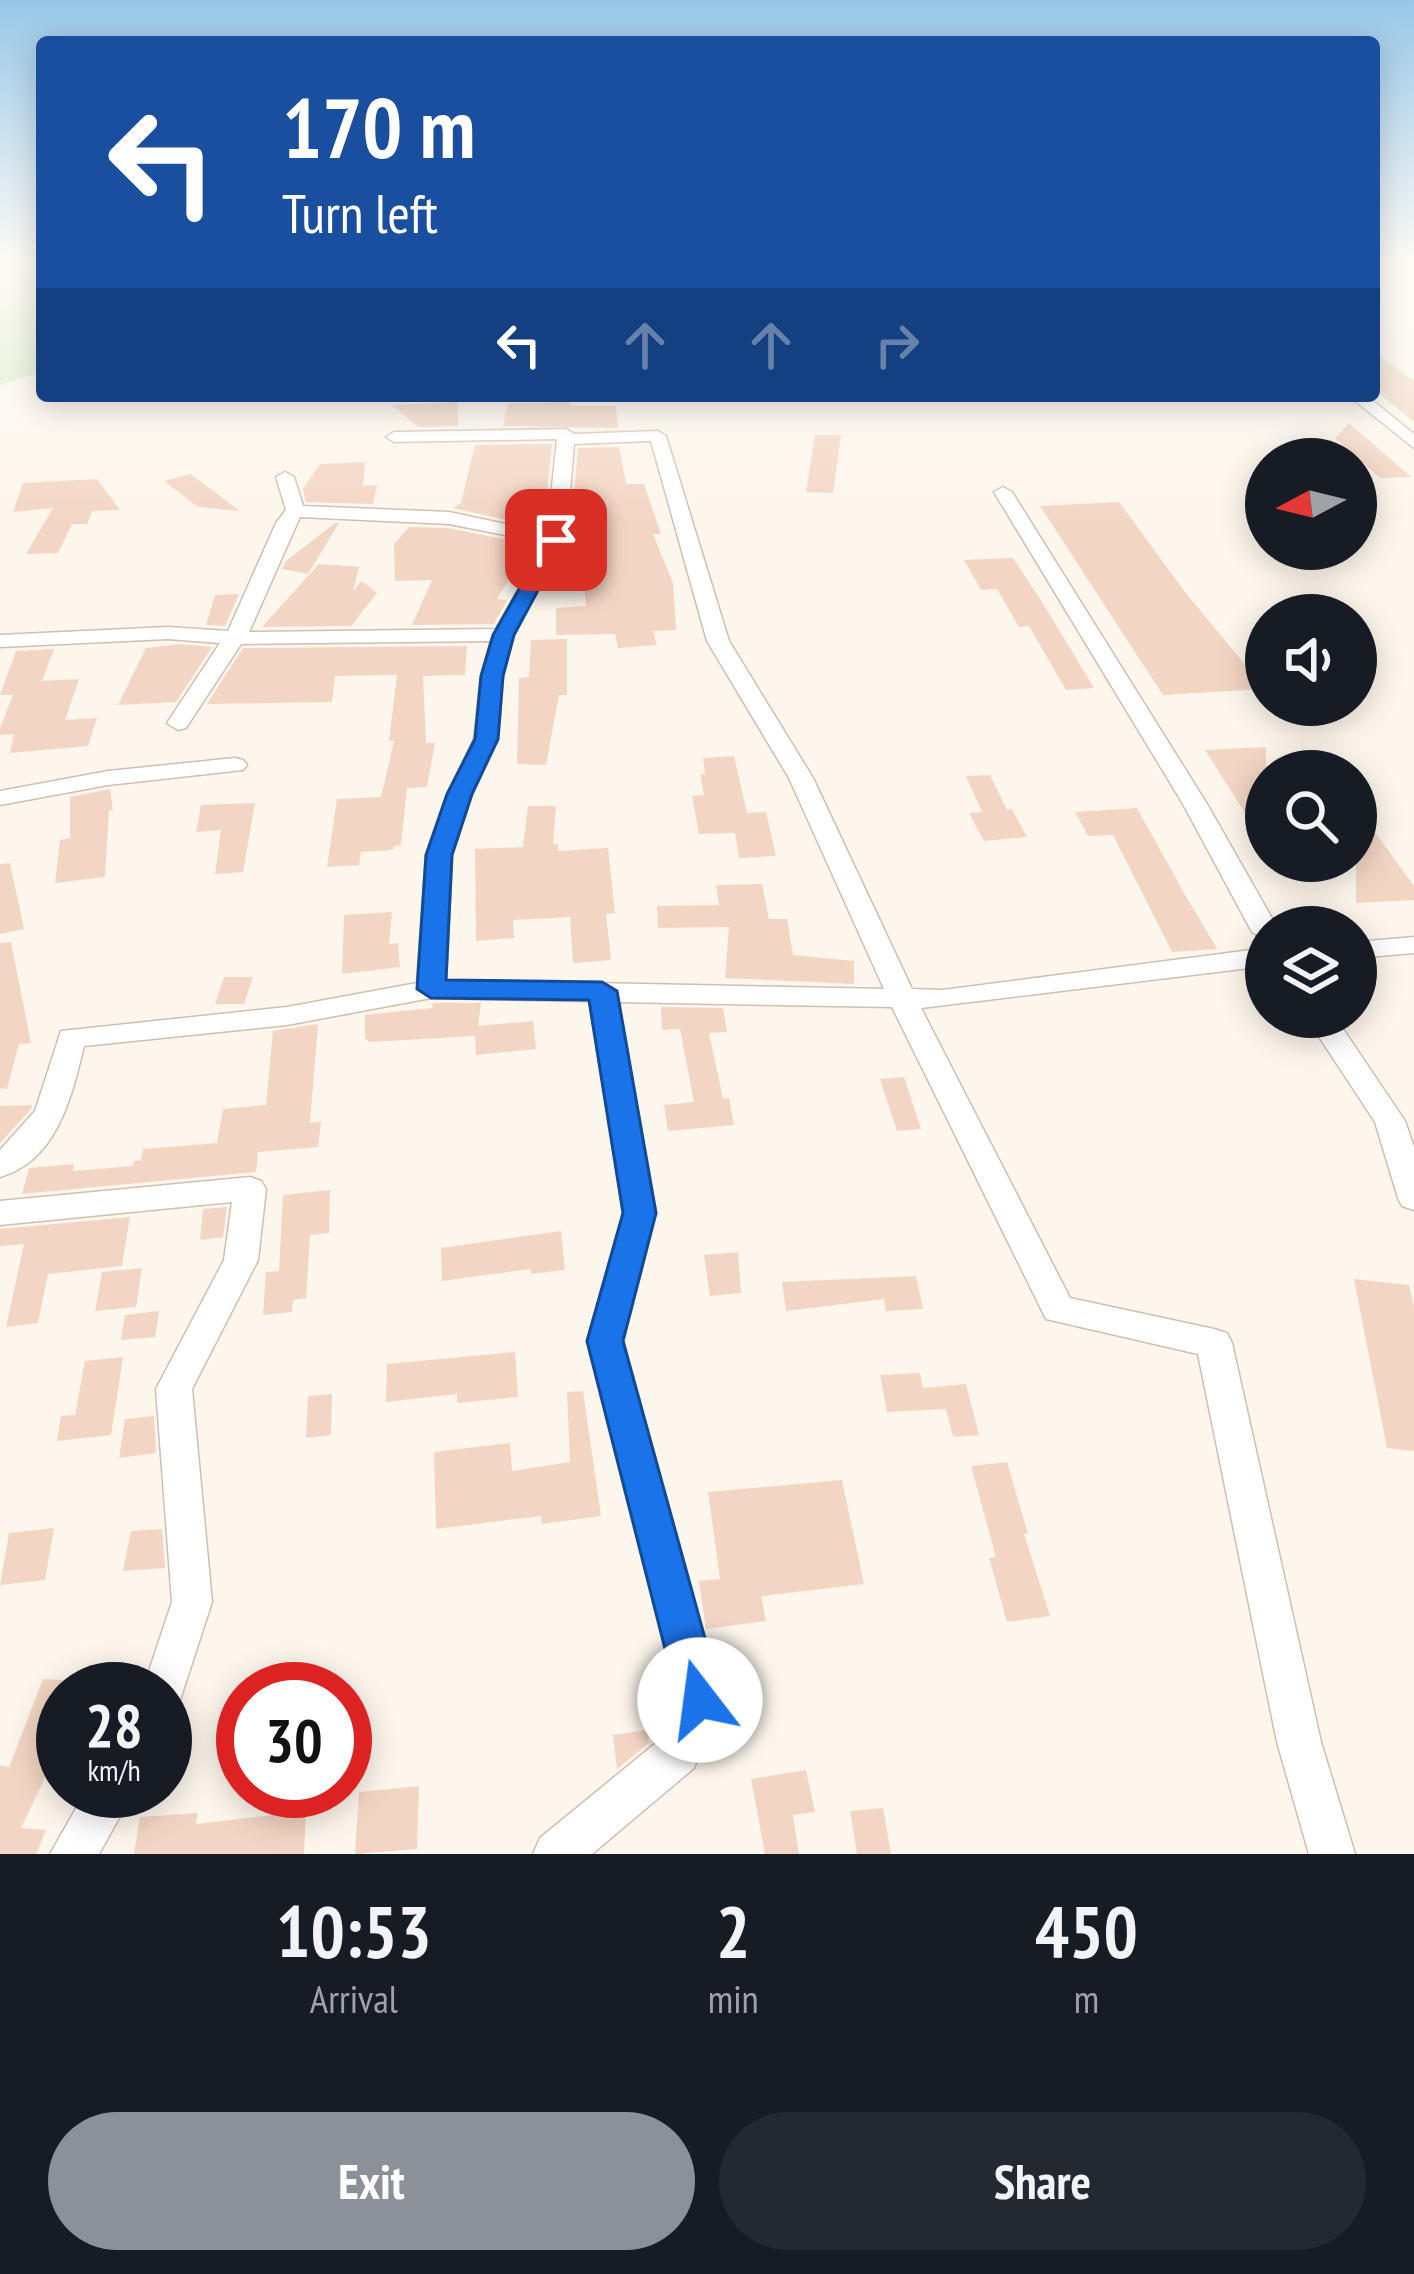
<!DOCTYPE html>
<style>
:root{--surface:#171b24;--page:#242831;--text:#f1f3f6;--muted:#9ea1a6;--accent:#8c9099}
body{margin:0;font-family:"PT Sans Narrow",sans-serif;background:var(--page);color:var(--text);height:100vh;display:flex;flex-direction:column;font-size:45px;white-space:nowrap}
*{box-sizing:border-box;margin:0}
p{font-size:39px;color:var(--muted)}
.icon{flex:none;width:66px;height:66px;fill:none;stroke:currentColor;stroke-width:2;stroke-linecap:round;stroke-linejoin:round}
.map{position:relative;height:1854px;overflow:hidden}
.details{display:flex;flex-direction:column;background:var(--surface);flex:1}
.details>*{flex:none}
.hud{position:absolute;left:36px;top:36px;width:1344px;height:366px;border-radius:12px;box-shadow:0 6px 30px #0003;background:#1a4fa0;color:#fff;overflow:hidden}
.needle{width:78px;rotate:263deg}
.tools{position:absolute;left:1245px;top:438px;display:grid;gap:24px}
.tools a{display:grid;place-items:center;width:132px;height:132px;border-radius:50%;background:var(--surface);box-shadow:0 6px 30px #0003;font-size:60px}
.speed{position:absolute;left:36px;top:1662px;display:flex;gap:24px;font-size:60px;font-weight:700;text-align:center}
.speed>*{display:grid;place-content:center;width:156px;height:156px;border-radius:50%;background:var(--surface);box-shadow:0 6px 30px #0003;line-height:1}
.speed small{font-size:30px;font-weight:400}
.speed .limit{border:18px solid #d22;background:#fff;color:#111}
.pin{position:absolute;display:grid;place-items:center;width:102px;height:102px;color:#fff;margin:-51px;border-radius:24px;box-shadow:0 6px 18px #0006}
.me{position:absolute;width:132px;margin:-66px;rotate:345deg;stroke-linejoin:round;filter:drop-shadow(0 0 9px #0008)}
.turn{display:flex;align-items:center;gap:42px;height:252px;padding:0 48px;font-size:54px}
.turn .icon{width:156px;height:156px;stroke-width:2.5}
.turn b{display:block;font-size:84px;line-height:102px}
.lanes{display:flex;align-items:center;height:114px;padding:0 48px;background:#0003;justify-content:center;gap:60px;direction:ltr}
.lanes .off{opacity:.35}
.eta{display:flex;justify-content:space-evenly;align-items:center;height:204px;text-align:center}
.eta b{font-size:72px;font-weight:700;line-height:84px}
.primary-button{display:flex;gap:24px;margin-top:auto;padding:24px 48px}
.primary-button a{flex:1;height:138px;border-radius:72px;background:var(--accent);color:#fff;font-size:48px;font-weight:700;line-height:138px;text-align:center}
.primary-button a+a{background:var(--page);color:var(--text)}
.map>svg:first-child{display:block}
.green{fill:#d8ecc9}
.building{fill:#f3d5c3}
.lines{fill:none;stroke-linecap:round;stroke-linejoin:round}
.minor-casing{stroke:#d1beb0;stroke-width:3}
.minor{fill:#fff;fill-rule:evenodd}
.route{fill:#1a73e8;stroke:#114b97;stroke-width:3}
</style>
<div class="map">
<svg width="1414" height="1854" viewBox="0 0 1414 1854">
<rect width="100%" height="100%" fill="#fdf6ec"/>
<path class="green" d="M0,263H42V372L0,385Z"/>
<path class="building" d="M1374,351L1414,381V422L1374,389Z
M458,402V426L418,427L392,405Z
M570,402V406H616L618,428L503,426L508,403Z
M1349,423L1411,477L1380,478L1335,438Z
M815,435H841L833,493L806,492Z
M552,444L543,528L453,508L461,503L475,445Z
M619,447L626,484H644L661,534H653L673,583L676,630L653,631L657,645L618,648L615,634L556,635V608L586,606L582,561L577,562V551H565L570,540L578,448Z
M365,462L363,486L377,485L373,504L306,502L303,489L320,464Z
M191,474L204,484L240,511L198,507L164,481Z
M97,479L120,510L92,511L87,524H72L58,553L26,554L53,508L13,512L23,483Z
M1119,502L1185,592L1265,689L1163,695L1040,506Z
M335,523H339L308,574L282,569L286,561Z
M409,527L448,528L538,546L528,548L497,599L507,600L494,624L262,627L319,564L359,567L353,591L362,581L377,593L351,626L412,625L432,580L395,581L394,544Z
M1013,558L1042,602L1094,688L1066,690L1029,626L1019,627L997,589L981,590L964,560Z
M239,594L225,626L206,625L215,595Z
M567,639V695H559L546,765L517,764L519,678L529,677L531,640Z
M180,644L212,647L176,702L118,705L146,648Z
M467,646L465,675L423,676L426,743H435L427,787L407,788L401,845L394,846L393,850L361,852L359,865L327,867L337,799L381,797L394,741H389L397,675L335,676L332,702L207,704L243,648Z
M54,649L42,681L79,679L65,720L97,718L88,746L10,753L14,734L0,735V728L13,695H0L16,651Z
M1266,747V846L1205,750Z
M734,756L747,813L766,812L776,856L739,858L735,833L699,834L692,796L704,795L700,774H705L703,758Z
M990,775L1007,810L1012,809L1027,837L984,841L969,813L982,812L966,776Z
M110,789L113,810H109L105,877L55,883L60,840L70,838V797Z
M255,803L243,872L215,874L221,830L196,832L201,805Z
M528,806H556L553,844H558V851L608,848L615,913L606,914L611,960L573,963L570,917L513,920L514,938L476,941L475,849L523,847Z
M1137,808L1183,891L1217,949L1172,952L1113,835L1088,836L1075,812Z
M1374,831L1414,886V900L1356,903V832Z
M10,863L24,929L0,934V864Z
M762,884L769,919H787L793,955L854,961V984L725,978L729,927L658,928L657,906L719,905L716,885Z
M392,912L389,944L398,943L400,967L342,974L344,915Z
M11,942L31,1043L19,1044L7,1089L0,1088V943Z
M224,977H253L244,1004H215Z
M433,1003H481L478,1026L533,1021L536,1049L476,1055L475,1036L369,1042L365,1038V1015L432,1008Z
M661,1007L723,1008L727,1032L709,1033L723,1099L729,1098L734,1125L668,1131L664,1105L694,1102L680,1029L662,1030Z
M318,1024L310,1123L321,1122L318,1147L258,1152L256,1172L22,1194L29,1168L74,1164L73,1171L133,1166L134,1161L141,1160L143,1149L217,1143L223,1109L266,1105L273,1031Z
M904,1077L921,1129L897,1131L880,1079Z
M32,1105L31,1109L0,1143V1106Z
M330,1190L329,1233L310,1235L306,1298L293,1300L292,1312L263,1315L266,1272L279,1271L283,1195Z
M227,1207L223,1237L200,1240L203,1209Z
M130,1217L122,1266L48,1274L38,1323L6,1327L24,1244L0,1246V1229Z
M561,1231L565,1270L531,1274V1269L442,1281L441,1248Z
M738,1252L741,1293L710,1296L704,1255Z
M142,1268L136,1307L95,1311L102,1272Z
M916,1276L923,1309L886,1311L884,1299L786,1311L782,1282Z
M1354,1279L1409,1285L1414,1307V1451L1387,1448Z
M159,1311L155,1337L121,1340L125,1315Z
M515,1352L518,1397L457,1403V1394L386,1402L387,1364Z
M123,1357L111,1435L57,1441L61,1416L75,1415L85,1361Z
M920,1373L923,1388L966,1384L979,1435L953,1437L946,1409L887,1412L880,1375Z
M583,1391L601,1516L542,1524L541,1516L436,1529L434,1452L510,1443L512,1471L570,1462L567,1392Z
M332,1394L331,1435L306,1438L308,1396Z
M154,1416L156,1453L119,1458L125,1419Z
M1007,1462L1028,1534H1024L1050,1616L1007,1622L989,1558L996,1557L971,1466Z
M842,1480L864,1584L761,1596L766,1621L706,1629L699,1581L720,1579L708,1492Z
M54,1528L45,1580L0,1585L9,1533Z
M162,1529L165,1568L123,1571L131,1531Z
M43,1679L63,1680V1740L21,1828L46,1830L36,1854H0V1765L9,1767Z
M647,1730L649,1743L617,1769L613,1735Z
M806,1770L815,1812L793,1815L799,1854H765L751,1779Z
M419,1786L417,1849L355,1854L359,1792Z
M883,1808L891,1854H857L850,1811Z
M306,1811L304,1854H134L140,1817L198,1813L196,1824Z"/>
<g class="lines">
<defs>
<path id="minor" d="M1349,396H1367L1414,434V448Z
M566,429L574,434L658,431L666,436L729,641L813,778L912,989L943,990L1266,948V966L921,1008L1070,1298L1214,1329L1227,1333L1232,1343L1321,1742L1355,1854H1309L1277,1742L1198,1354L1046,1319L892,1007L618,1002L656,1213L623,1341L721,1700L694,1768L592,1854H533L540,1838L662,1738L679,1700L587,1341L624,1213L589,1001L431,998L287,1025L84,1046C72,1096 57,1161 0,1177V1150L35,1111L61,1031L287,1007L417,983L426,855L448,794L474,739L481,676L491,641L241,644L186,728L178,730L167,723L220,643L168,639L0,647V635L168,627L228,631L276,523L286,510L276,477L285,472L294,477L303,506L449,512L547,533L557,439L394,442L386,437L394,432ZM651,441L707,641L789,778L884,989L446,980L452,855L472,794L498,739L503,676L513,635L566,540L574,444ZM300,517L449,524L545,543L496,629L249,632Z
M1003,487L1012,492L1207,804L1277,927H1266V940L1252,932L1183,804L994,492Z
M235,758L243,760L247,765L243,770L108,785L0,805V791L108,771Z
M1414,937V953L1356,958V942Z
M1306,1017H1335L1405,1121L1414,1147V1210L1402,1206L1398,1198L1375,1122Z
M250,1177L261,1181L266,1189L258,1260L192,1389L212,1602L179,1703L165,1709V1689H143L172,1602L156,1389L224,1260L232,1202L0,1225V1201Z
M86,1791H134L99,1854H50Z"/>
</defs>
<use href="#minor" class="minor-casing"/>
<use href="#minor" class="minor"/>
</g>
<linearGradient id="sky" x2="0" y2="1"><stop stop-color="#97c7e8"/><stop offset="0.5" stop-color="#fefbf6"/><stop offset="1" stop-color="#fefbf6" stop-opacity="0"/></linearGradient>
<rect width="1414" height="523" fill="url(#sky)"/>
<path class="route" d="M549,536L565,540L514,635L503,676L498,739L472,794L452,855L446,980L602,982L617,991L656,1213L623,1341L722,1700L715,1714L700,1720L685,1714L678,1700L587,1341L623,1213L589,1000L431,998L417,989L426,855L447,794L475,739L481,676L493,635Z"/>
</svg>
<div class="tools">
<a><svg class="needle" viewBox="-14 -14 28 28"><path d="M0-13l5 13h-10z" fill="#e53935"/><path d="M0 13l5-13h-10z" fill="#9ea1a6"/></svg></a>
<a><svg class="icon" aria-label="sound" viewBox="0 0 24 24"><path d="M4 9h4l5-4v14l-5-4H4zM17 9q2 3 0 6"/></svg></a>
<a><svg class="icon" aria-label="search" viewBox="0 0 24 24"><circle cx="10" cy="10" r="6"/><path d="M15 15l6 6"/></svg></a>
<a><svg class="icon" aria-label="layers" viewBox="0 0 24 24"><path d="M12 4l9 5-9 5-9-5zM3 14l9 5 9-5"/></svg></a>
</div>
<div class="speed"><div>28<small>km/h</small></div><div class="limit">30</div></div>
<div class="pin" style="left:556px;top:540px;background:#d93025"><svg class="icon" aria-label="arrive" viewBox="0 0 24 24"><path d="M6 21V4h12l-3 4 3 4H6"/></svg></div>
<svg class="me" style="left:700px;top:1700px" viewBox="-20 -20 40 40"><circle r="19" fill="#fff"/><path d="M0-13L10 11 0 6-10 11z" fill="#1a73e8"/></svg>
<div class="hud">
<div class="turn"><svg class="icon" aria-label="left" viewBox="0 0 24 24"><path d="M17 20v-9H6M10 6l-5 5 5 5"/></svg><div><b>170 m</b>Turn left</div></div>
<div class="lanes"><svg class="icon" aria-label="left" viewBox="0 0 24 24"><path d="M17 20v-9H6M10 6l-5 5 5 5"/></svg><svg class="icon off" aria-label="ahead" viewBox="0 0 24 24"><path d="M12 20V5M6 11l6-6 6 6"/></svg><svg class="icon off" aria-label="ahead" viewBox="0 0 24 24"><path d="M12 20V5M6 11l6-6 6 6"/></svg><svg class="icon off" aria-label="right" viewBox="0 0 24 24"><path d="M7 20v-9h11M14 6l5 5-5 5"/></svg></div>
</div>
</div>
<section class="details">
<div class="eta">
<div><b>10:53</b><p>Arrival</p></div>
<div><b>2</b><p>min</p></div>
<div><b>450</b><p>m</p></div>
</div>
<div class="primary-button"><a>Exit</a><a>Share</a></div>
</section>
